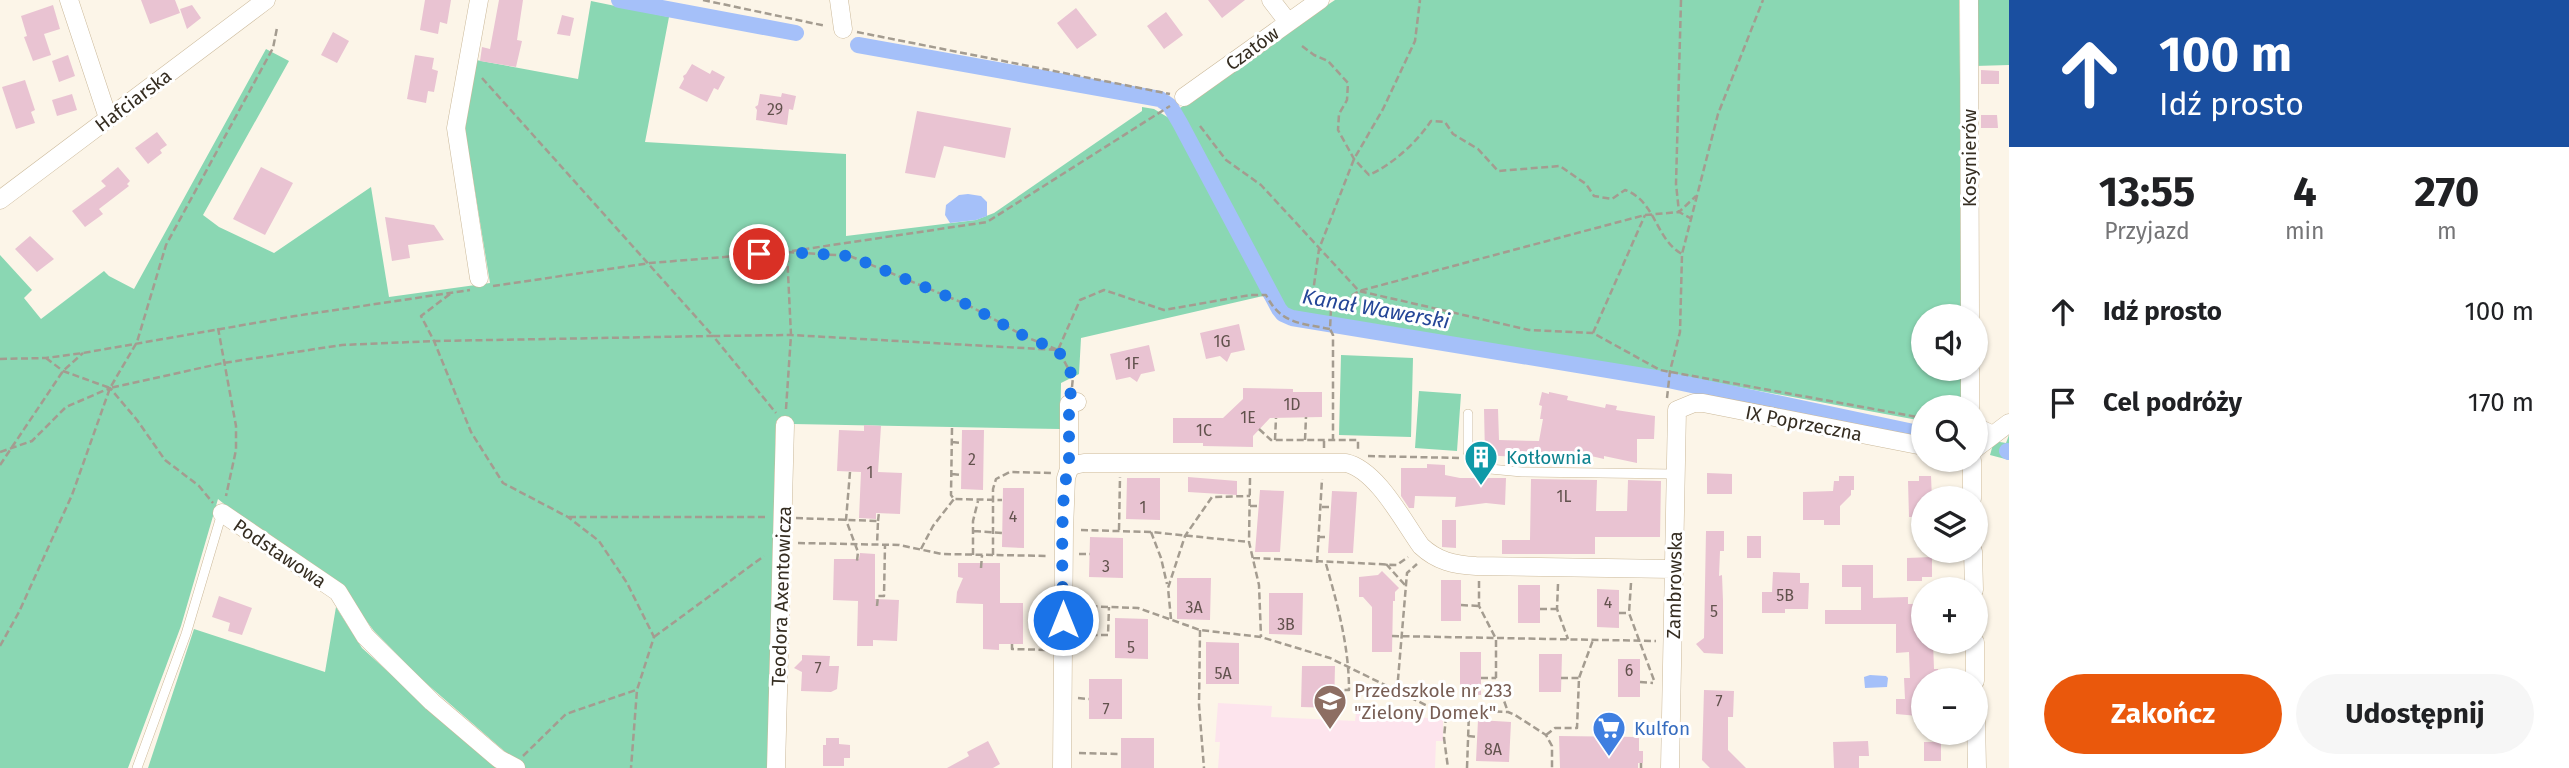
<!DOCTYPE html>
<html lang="pl">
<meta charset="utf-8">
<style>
:root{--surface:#fff;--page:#f6f6f6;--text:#202124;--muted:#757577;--accent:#ea580c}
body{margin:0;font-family:"Fira Sans",sans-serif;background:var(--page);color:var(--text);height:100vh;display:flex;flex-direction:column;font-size:26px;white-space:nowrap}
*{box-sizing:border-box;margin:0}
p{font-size:23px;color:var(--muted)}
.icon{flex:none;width:38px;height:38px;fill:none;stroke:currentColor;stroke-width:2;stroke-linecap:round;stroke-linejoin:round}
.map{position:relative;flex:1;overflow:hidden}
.side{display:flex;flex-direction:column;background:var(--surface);width:560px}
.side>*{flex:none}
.top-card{background:#1a4fa0;color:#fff;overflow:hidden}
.fabs{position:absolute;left:1911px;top:304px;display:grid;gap:14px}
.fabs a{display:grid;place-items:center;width:77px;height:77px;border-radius:50%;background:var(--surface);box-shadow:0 2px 5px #0004;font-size:35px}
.pin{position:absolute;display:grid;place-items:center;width:60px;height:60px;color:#fff;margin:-30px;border:4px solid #fff;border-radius:50%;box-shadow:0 2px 7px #0007}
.me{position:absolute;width:77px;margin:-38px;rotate:0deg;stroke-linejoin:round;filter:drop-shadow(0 0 5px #0008)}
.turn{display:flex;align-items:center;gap:24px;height:147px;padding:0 35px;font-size:32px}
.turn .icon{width:91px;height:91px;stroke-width:2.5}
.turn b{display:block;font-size:49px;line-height:60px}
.eta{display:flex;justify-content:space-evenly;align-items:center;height:119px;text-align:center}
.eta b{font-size:42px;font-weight:700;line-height:49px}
.primary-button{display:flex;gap:14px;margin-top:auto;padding:14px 35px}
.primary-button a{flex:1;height:80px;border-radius:42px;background:var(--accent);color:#fff;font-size:28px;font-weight:700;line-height:80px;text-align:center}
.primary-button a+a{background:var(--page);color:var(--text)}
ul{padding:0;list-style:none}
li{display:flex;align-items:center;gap:21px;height:91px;padding:0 35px}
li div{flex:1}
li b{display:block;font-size:26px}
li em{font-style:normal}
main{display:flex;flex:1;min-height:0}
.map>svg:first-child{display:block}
.education{fill:#fde4ed}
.green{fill:#8ad7b3}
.water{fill:#a5c0f9}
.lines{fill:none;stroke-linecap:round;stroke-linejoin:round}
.canal{stroke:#a5c0f9;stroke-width:16}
.building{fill:#e9c3d2}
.lane-casing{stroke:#cbb99a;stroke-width:10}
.street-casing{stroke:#cbb99a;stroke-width:19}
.path{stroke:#a49c90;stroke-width:2.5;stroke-dasharray:7 3.5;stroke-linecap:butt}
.lane{stroke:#fff;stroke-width:9}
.street{stroke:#fff;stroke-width:18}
.route{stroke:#1a73e8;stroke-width:12;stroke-dasharray:0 21.6}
.labels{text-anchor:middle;stroke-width:6;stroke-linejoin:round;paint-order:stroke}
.number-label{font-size:16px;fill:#62524d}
.street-label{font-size:19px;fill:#352d21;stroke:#fff}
.culture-label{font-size:19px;fill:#0d838f;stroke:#fff;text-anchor:start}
.education-label{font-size:19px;fill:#785e54;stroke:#fff;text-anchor:start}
.shop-label{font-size:19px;fill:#366cbe;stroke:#fff;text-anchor:start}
.water-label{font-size:21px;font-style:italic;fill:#254697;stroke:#fff}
</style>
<main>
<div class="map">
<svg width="2009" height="768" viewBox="0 0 2009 768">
<rect width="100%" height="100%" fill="#fcf5e8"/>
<path class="education" d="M1218,703L1272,706L1271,717L1355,721L1356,713L1443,719V741H1436L1435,768H1218L1220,742H1215Z"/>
<path class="green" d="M1335,0H1959L1963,317H1923V369H1963V408H1923V421L1641,369L1325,320V330C1293,324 1282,324 1263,296L1081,338L1079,374L1061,383L1060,429L793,424L776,421L768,768H524L420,678L374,631L341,587L249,524L218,499L181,626L128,768H0V255L32,290L24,298L41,319L104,271L109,276L134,289L266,49L289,61L203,215L219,227L274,253L371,187L389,297L490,283L465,130L476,60L578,79L591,1L669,17L645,142L846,154V236L976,220L994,213L1142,111V107L1154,109L1169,118C1181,104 1197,101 1207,85Z
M1975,0H2009V65L1975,66Z
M1341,355L1413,358L1411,437L1339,435Z
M1419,391L1461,394L1457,451L1415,448Z
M2009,435V460L1990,455L1994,441L2006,443Z
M336,607L362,648L415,696L503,768H148L194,629L325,672Z"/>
<path class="water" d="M968,194L981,196L987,202V216L976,220L950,223L945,215L946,205L959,195Z
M1870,675L1886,676L1888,678L1887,687L1865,688L1864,677Z"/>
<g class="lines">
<path class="canal" d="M619,0L796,33
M858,45L1160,99L1170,106L1180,123L1279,309L1283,314L1292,318L1668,380L1923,434
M2007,451L2009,452"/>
</g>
<path class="building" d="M141,0H175L180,13L150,24Z
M425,0H451L447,24L440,22L438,34L420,30Z
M499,0H523L517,40L522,41L516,67L480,61L482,47L490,49Z
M1208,0H1245L1222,18Z
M53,5L60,29L44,34L51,55L33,61L24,37L27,36L21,16Z
M192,5L201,18L187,29L180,9Z
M1076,8L1097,35L1077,49L1057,23Z
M1166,12L1183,35L1164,49L1147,26Z
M562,15L574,18L570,36L557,34Z
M333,32L349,41L337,63L321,55Z
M68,55L75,76L59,82L52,61Z
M415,55L434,58L432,69L438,71L434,92L428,91L426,103L407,99Z
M692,64L710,74L712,70L725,77L718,90L714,88L707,102L679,88L684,79L683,76L686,74Z
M1981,70L1999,71V84H1981Z
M25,80L35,110L31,112L35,123L16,129L2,87Z
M782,93L796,96L793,110L789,109L787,125L756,120L757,110L755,107L758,105L760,94L781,97Z
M72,94L77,110L57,116L52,100Z
M917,111L1011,128L1005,158L944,146L935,178L905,173Z
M1981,115H1997L1998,128H1981Z
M157,132L167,145L160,150L162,153L148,164L135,148Z
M118,167L130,181L127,184L129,186L99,209L103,214L85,227L72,211L106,186L101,181Z
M261,167L293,183L265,235L233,219Z
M385,217L434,225L444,240L408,245L410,258L392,261Z
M30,236L54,259L37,272L15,249Z
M1239,324L1245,350L1231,353L1227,362L1220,356L1206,359L1200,333Z
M1149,345L1155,371L1141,374L1137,382L1130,377L1116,380L1110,354Z
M1243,388L1293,389V392H1322V417L1270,418L1253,436V447L1203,446V443H1173V418H1223L1243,399Z
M1542,392L1549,394V392L1568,396L1567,400L1605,408L1606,404L1617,406L1616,410L1655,416L1654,439H1637V463L1604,456V459L1591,456L1585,459L1551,454L1550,465L1516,457L1485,455L1484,409H1498L1499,440L1539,441L1543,419H1540L1542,406L1539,405Z
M864,425L881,426L878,472L902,473L900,514L876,513V519L859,518L861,472L837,471L839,430L864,431Z
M962,430H984L983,490L961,489Z
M1427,464L1445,465V475L1460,478H1506L1505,505L1486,503L1455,507L1456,497L1415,496L1414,508H1409L1401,496V468H1427Z
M1707,473L1732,474V494H1707Z
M1839,476H1854V490H1851V495L1840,506V525H1824V520H1803V492L1833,491L1834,481H1839Z
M1919,476H1931L1932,499H1923V517H1909L1908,481H1919Z
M1188,477L1237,481V495L1188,492Z
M1127,478H1160V520L1126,519Z
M1531,479L1597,480L1596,511H1627L1628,480L1661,481L1660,537H1595V554H1502V540H1530Z
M1003,488H1024V548L1002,547Z
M1260,490L1284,491L1280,552H1255Z
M1332,491L1357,492L1353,553H1328Z
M1442,520H1456V548L1442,547Z
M1706,531H1724V551H1720L1719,576L1722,575L1723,601V654L1704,653L1696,644L1704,638Z
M1747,536H1761V558H1747Z
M1090,537L1123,538V578L1089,577Z
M860,553L875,554V599L899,600L897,641L873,640V646H857L858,601L833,600L834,559H859Z
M1932,557V577H1922V581H1907V558Z
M958,563H1000V603H1023V644H999V650L983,649V604L956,603L957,592L963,578L958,577Z
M1842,565H1873V598L1908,597V604H1923V642H1933L1934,669H1938V681H1923V711H1918V716L1896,714V699H1905L1904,678H1910L1909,652L1896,653V624H1825V610H1861V587H1842Z
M1382,571L1399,588L1395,592V601H1393L1392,652H1372V607L1363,597H1359V577L1378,575Z
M1773,572L1800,573V583H1809L1808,609H1785V613H1762V592H1772Z
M1177,578H1211L1210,620L1177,619Z
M1441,580H1461V621H1441Z
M1518,585H1540V623H1518Z
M1597,589L1619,590V628L1597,627Z
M1269,593H1303L1302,635L1269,634Z
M219,596L252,608L242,635L228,631L230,623L212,617Z
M1115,618L1148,619V659L1115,658Z
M1206,642L1239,643V684H1206Z
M1460,652H1481V695L1460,694Z
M1539,654H1562L1561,692H1539Z
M802,655L830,656L829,666H839L837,689L831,692L801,691L802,672L794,668L802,660Z
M1618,659H1640V697H1618Z
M1302,666H1335L1334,708L1301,707Z
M1089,679H1122V719H1089Z
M1704,690L1734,691L1733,717H1728V750L1746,768H1710L1702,760Z
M1478,720L1511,722L1509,762L1476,761Z
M1559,736L1639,737V751H1643V763H1638V768H1560Z
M826,738H839V744L850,745V758H844V766H823V745H826Z
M1121,738H1154V768H1121Z
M988,741L1000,764L993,768H947L969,756L967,752Z
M1868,741L1869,756H1859V768H1834L1833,742Z
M1924,742H1941V761H1924Z"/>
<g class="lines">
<defs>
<path id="lane" d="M1468,414V452L1474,459L1490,469L1522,472L1674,474
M137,768L186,634L222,513"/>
<path id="street" d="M69,0L108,118
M479,0L456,128L479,278
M839,0L843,29
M1271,0L1288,22
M1969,0L1970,317
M1184,97L1320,0
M0,200L266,0
M1970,369V408
M1976,427L1993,435
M1976,448L2009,423
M1972,460V499
M1069,469L1074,465L1084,463H1346C1377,470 1403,521 1421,546C1437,561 1454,565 1476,566L1673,569
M222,513L338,592L365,636L432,702L499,759L516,768
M1973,551L1974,590
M1975,642V681
M1976,719L1977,768
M776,768L785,425
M1062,768L1064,530L1066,478L1069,469V404L1077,402
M1670,768L1677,410L1694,403H1703L1923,446"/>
</defs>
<use href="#lane" class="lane-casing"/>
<use href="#street" class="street-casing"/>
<path class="path" d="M703,0L826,26
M1681,0L1676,184L1679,212L1692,219
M857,32L1170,94
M1302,46L1314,55L1328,61L1348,83L1347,100L1339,114L1338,130L1354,159L1369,175C1392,165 1417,142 1431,121L1445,122L1453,134L1478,149L1498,171L1560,166L1586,184L1594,196L1612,199L1625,190C1656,201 1655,239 1682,254
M482,78L713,336L791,335L1058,350L1080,300L1104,290L1164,310L1250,295H1266C1281,324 1300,323 1330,329
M1200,126L1226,160L1261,185L1359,291L1529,330L1593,333L1660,370L1923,418
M792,251L987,222L1170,106
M493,286L650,263L786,252
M450,294L421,316L434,341L471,432L503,483L568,517L599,541L627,583L654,637L637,690L631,768
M1331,309L1313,292L1319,249L1354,159L1383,109L1415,41L1420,0
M218,328L236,426V450L226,496
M1593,333L1645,215
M46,358L63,371L110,388L223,363L342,345L434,341L713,336L776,413
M0,359L46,358L83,353L295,316L470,290
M1667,398L1670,371L1680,332L1682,254L1718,114L1763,0
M786,409L791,335L787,252L850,256L968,305L1026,337L1058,350L1073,377L1072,387
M952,428L951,495L954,499L1002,500
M1259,429L1271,440H1358V452
M1275,440L1276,418
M1305,440L1306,417
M1333,441V335L1330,329L1331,309L1359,291L1645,215L1679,212L1696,196
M952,442L962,443
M1324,448V441
M0,452L32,441L66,407L110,388L137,420L165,460L199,486L213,503
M1368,456L1459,458
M0,465L63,371L83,353
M850,472L846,520L858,552L857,561
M952,474L961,475
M1250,478L1249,542L1259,585L1261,637
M1250,506H1259
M1322,507H1332
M569,517H765
M796,518L878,521L877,545
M878,521L879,512
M1081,530L1151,532L1249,542
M1119,530L1120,477
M974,531L1002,533
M1151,532L1161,558L1167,584
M1318,537H1328
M798,543L899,545L942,554L1049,556
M921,549L933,526L954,499
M1079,554H1090
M973,555V521L978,501
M993,555V489L996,479L1010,472L1053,473
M1253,558L1397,565L1408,557
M1317,563L1322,479
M1326,564C1338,606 1349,647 1349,690H1334
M1386,564L1405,585
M981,568L982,555
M1479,581V606L1496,639V678L1508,712
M1631,583L1629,613L1655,683
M1558,584L1557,609L1568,639
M1461,605L1479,606
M877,606L878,596H884L885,545
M1080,606L1138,608L1200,630L1261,637L1330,658L1446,715V710L1508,712L1515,715L1546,735L1552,746V768
M1540,609H1557
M1619,613H1629
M1171,619L1168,588L1185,536L1212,497L1250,496
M1200,630L1199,705L1204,768
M1080,635H1108L1109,607
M1392,636L1656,641
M654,637L764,556
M1012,644V649L1049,650
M0,646L19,612L72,495L110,388L137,342L166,245L273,48L277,28
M1481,678H1496
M1561,678H1579
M1640,682L1653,683
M1397,691L1407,573L1417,564
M1078,698L1089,699
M1446,716L1444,738L1448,768
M1546,735L1555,728H1577L1579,678L1593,640
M1468,736L1477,737
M1079,753L1121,754
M523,756L566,714L636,690
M1641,763V768
M1467,768L1469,712"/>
<use href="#lane" class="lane"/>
<use href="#street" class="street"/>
</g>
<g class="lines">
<path class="route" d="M759,254L787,252L850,256L968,305L1026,337L1058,350L1073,377L1069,404V469C1059,486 1063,594 1063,620"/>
</g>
<defs>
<symbol id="building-pin" viewBox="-11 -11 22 30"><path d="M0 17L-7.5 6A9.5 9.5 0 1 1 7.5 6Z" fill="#0f9aa8" stroke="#fff"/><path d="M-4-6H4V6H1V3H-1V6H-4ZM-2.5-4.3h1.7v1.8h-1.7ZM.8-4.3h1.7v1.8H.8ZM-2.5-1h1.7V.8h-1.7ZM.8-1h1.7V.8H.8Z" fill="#fff"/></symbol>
<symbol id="school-pin" viewBox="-11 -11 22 30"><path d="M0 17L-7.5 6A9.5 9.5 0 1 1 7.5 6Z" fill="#8d6e63" stroke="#fff"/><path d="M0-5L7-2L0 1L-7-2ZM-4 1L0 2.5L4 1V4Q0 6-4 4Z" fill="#fff"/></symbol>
<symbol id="supermarket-pin" viewBox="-11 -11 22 30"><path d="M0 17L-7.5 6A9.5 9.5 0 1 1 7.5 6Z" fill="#3f7fe0" stroke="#fff"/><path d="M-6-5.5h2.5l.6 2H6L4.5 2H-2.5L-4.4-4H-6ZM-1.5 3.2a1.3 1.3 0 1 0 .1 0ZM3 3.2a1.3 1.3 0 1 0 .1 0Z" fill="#fff"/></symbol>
</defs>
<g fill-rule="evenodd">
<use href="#building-pin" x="1462" y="438" width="38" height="52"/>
<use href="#school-pin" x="1311" y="682" width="38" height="52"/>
<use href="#supermarket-pin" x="1590" y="709" width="38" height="52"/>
</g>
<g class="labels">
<g class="number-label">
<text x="775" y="115">29</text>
<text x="1222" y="347">1G</text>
<text x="1132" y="369">1F</text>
<text x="1292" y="410">1D</text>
<text x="1248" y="423">1E</text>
<text x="1204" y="436">1C</text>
<text x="972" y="465">2</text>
<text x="870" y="478">1</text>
<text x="1564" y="502">1L</text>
<text x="1143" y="513">1</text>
<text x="1013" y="522">4</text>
<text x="1106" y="572">3</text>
<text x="1785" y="601">5B</text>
<text x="1608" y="608">4</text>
<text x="1194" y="613">3A</text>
<text x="1714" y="617">5</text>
<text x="1286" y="630">3B</text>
<text x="1131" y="653">5</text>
<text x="818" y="674">7</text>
<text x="1629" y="676">6</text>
<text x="1223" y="679">5A</text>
<text x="1719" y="707">7</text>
<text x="1106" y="715">7</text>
<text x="1493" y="755">8A</text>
</g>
<g class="street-label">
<text transform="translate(1252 48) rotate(-36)" y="7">Czatów</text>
<text transform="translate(133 100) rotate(-37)" y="7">Hafciarska</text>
<text transform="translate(1969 158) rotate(-90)" y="7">Kosynierów</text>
<text transform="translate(1804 423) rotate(11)" y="7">IX Poprzeczna</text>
<text transform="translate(280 553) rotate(34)" y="7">Podstawowa</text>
<text transform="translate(1674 585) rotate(-89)" y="7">Zambrowska</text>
<text transform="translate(781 596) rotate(-88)" y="7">Teodora Axentowicza</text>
</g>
<g class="culture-label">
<text x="1506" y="464">Kotłownia</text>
</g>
<g class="education-label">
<text x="1354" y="697">Przedszkole nr 233<tspan x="1354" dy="22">"Zielony Domek"</tspan></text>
</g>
<g class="shop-label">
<text x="1634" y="735">Kulfon</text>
</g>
<g class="water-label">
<text transform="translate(1376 309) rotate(10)" y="7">Kanał Wawerski</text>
</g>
</g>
</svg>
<div class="fabs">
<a><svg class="icon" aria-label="sound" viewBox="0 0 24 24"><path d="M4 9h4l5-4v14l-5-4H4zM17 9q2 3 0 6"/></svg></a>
<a><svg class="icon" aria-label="search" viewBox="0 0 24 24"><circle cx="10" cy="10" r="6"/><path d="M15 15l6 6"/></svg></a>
<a><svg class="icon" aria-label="layers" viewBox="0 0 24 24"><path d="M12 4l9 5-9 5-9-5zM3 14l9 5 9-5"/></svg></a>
<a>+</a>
<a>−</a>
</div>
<div class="pin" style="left:759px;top:254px;background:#d93025"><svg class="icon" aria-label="arrive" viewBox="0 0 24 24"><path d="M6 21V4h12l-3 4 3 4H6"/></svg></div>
<svg class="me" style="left:1063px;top:620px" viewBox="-20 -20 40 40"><circle r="17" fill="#1a73e8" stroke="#fff" stroke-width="3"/><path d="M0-11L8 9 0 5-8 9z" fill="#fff"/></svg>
</div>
<section class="side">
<div class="top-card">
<div class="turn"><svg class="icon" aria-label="ahead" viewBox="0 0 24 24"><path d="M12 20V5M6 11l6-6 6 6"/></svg><div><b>100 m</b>Idź prosto</div></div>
</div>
<div class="eta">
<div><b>13:55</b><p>Przyjazd</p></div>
<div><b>4</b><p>min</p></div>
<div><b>270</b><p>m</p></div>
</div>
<ul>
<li><svg class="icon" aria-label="ahead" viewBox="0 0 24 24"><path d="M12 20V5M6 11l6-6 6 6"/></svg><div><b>Idź prosto</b></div><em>100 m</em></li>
<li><svg class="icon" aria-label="arrive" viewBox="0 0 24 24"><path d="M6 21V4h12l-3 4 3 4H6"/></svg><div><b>Cel podróży</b></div><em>170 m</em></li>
</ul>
<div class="primary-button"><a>Zakończ</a><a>Udostępnij</a></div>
</section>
</main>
